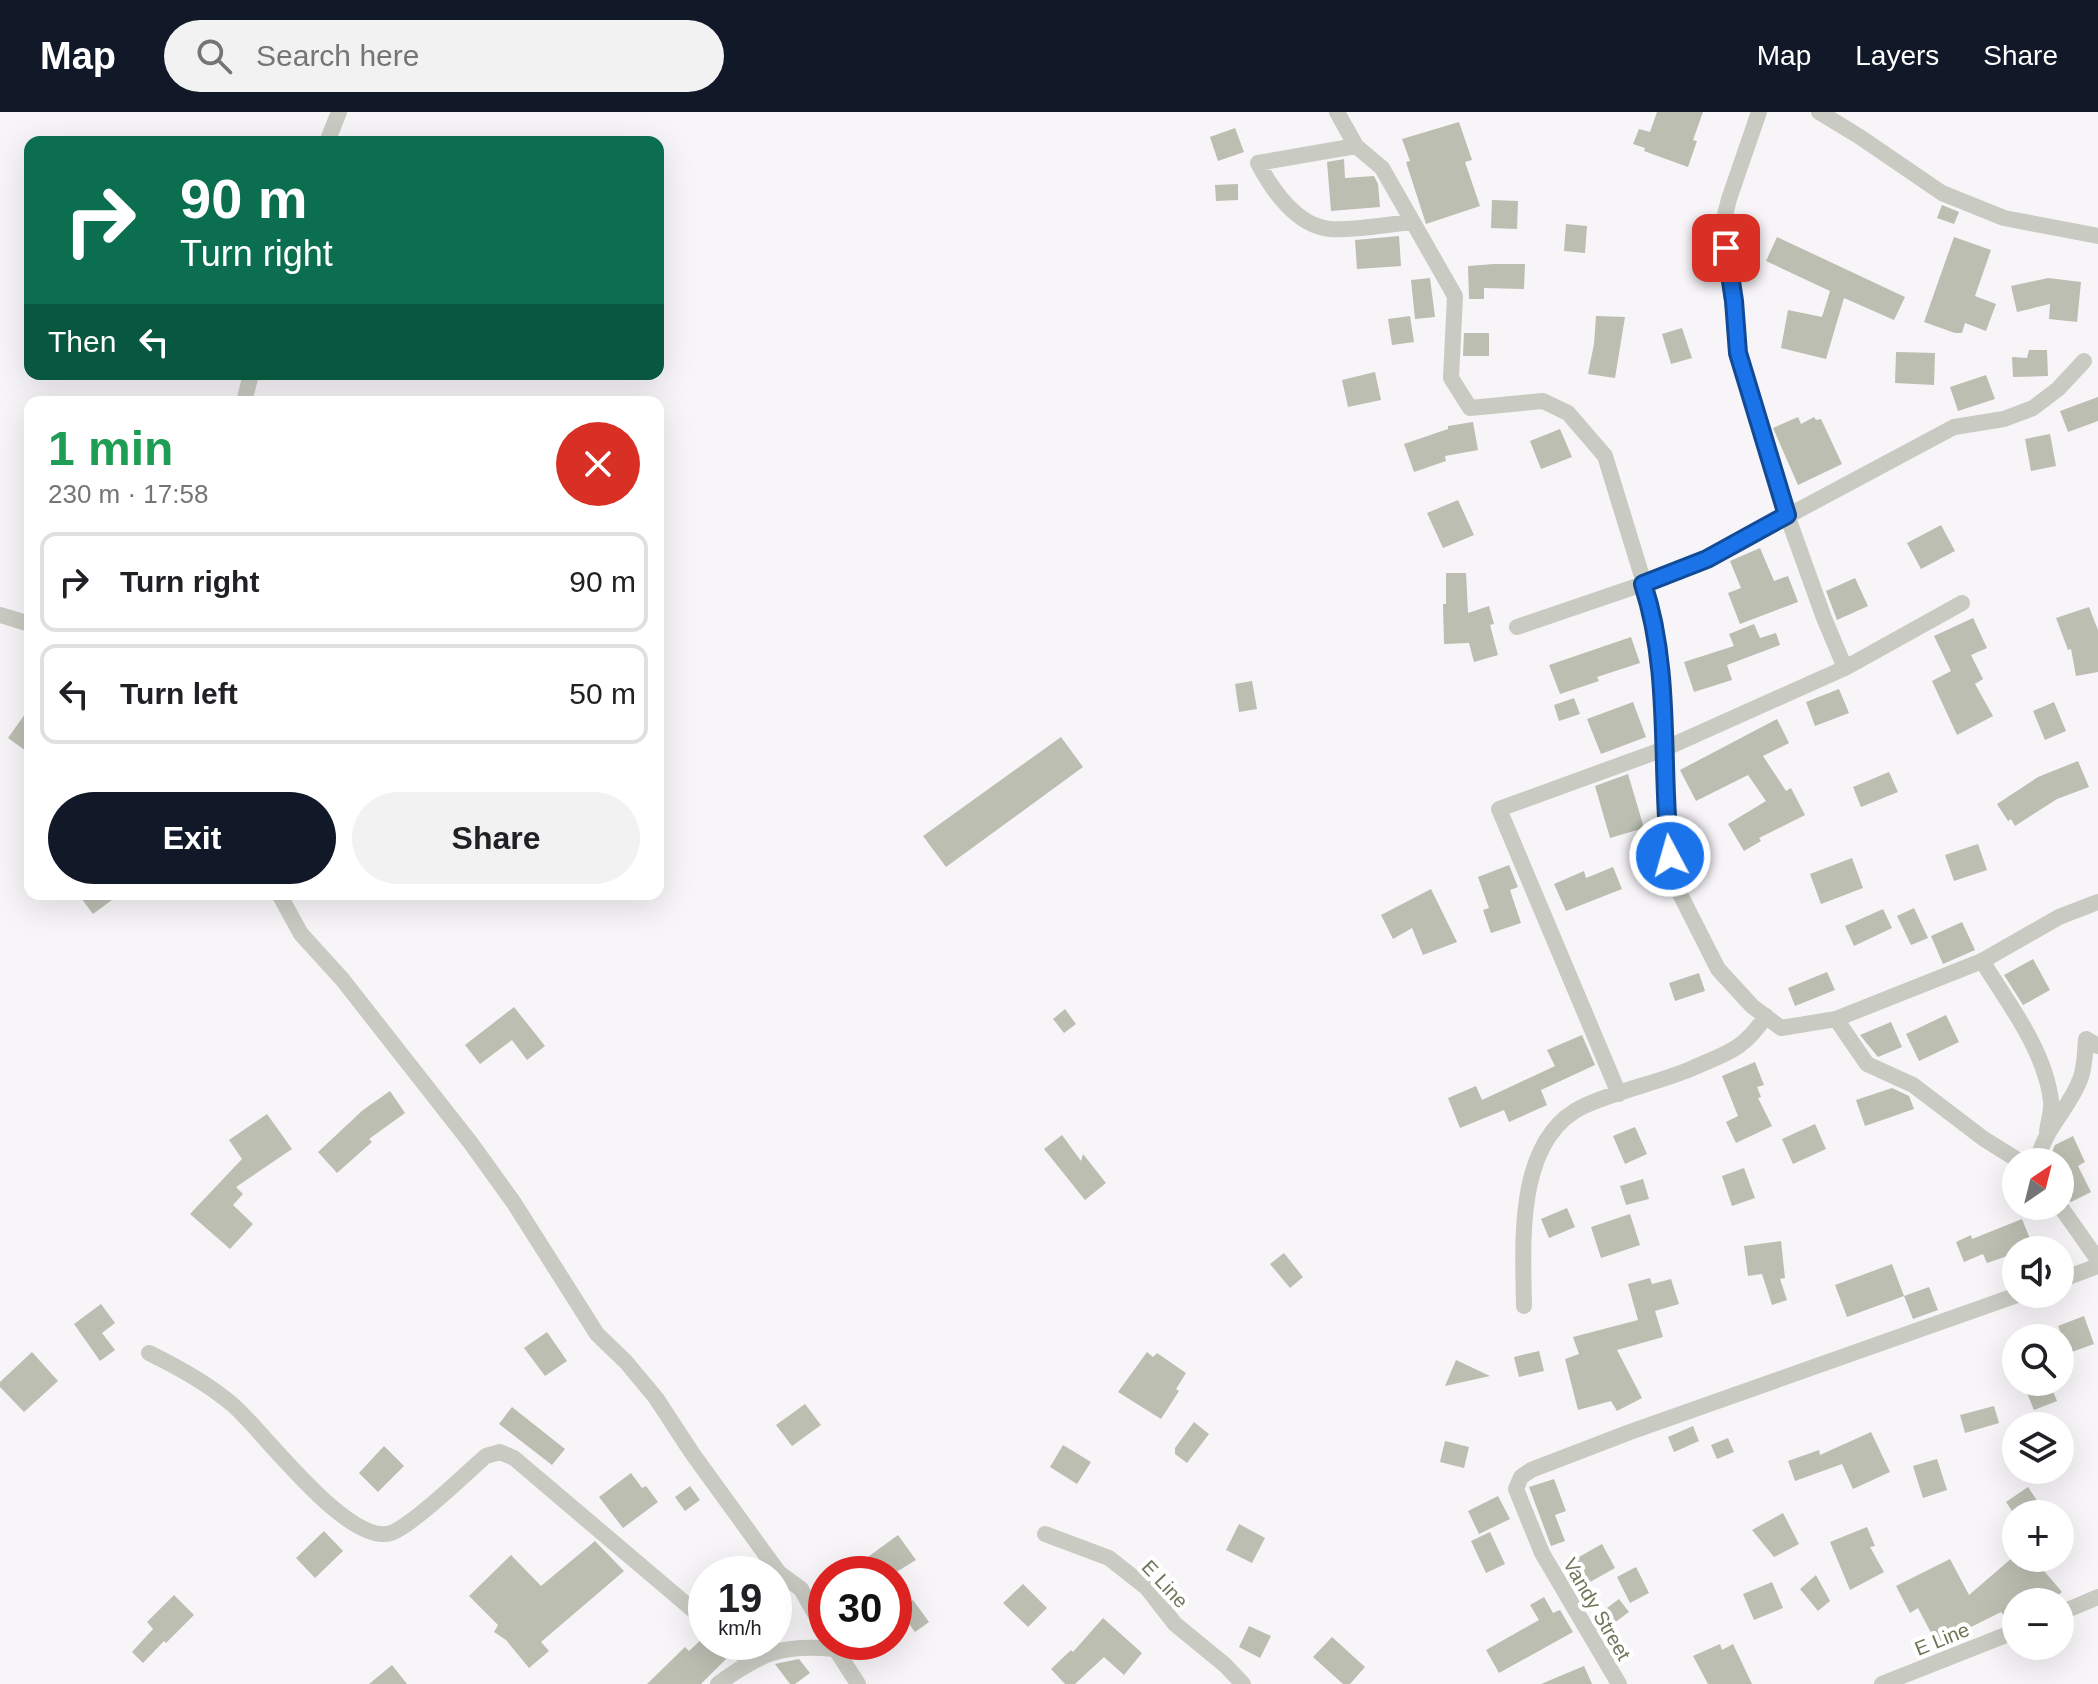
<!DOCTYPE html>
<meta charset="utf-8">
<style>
:root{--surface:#fff;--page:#f2f2f2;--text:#202124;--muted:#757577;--line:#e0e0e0;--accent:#111827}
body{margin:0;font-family:Arial,sans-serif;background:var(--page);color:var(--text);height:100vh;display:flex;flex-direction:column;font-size:30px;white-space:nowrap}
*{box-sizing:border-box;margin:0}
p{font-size:26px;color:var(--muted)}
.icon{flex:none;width:44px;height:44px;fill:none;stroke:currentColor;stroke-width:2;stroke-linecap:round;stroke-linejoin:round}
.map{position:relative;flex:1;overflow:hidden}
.details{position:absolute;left:24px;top:284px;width:640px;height:504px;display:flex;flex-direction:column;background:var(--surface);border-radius:16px;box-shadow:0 8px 32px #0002}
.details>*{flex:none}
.banner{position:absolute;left:24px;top:24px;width:640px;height:244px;border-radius:16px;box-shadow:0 8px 32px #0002;background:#0b6e4f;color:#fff;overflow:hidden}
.needle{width:52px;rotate:35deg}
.buttons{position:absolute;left:2002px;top:1036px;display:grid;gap:16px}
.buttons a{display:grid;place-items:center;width:72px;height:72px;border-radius:50%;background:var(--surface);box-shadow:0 8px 32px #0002;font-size:40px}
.speed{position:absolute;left:688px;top:1444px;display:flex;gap:16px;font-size:40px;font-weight:700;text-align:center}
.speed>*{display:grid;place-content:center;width:104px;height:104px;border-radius:50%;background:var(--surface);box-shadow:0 8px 32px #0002;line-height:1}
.speed small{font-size:20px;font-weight:400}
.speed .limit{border:12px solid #d22;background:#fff;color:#111}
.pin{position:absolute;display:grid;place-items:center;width:68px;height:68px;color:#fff;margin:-34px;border-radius:16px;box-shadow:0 4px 12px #0006}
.me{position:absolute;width:88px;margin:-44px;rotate:354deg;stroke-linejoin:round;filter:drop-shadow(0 0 6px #0008)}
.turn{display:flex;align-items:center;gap:28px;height:168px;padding:0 24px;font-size:36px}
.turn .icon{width:104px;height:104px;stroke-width:2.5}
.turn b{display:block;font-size:56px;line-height:68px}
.then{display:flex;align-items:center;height:76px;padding:0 24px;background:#0003;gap:16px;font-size:30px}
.round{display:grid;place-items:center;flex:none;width:84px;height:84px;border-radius:42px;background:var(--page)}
.headline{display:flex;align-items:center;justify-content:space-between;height:136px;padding:0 24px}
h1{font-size:48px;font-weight:800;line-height:60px;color:#1e9e55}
.primary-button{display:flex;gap:16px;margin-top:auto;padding:16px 24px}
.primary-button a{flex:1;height:92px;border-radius:48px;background:var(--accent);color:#fff;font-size:32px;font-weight:800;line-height:92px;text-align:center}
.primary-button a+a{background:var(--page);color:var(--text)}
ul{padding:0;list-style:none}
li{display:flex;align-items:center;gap:24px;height:100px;margin:0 16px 12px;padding:0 8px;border:4px solid var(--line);border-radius:16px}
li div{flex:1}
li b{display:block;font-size:30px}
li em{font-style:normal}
header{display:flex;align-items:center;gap:48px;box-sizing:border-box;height:112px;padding:0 40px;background:var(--accent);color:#fff}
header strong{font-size:38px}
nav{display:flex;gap:44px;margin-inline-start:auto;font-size:28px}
.search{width:560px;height:72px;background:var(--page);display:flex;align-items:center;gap:20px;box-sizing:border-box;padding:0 28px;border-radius:44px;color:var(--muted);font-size:30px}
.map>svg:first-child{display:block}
.building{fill:#bbbeb1}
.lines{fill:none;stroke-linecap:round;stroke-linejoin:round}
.street{stroke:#c9cbc2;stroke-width:16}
.route-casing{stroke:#114b97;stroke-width:20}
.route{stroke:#1a73e8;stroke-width:14}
.labels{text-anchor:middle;stroke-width:8;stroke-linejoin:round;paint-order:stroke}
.street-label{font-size:20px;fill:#6e7658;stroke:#fff}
</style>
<header>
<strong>Map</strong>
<div class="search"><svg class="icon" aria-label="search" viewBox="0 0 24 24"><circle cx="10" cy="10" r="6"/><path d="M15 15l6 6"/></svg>Search here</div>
<nav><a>Map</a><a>Layers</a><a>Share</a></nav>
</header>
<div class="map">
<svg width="2098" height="1572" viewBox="0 0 2098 1572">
<rect width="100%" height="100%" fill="#f7f5f8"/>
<path class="building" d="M1657,0H1703L1693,28L1697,29L1688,55L1644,39L1645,36L1633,32L1639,17L1650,20Z
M1459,10L1472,48L1465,50L1480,94L1426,112L1406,50L1410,49L1402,27Z
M1235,16L1244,40L1218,49L1210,25Z
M1344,47L1345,66L1374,64L1378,72L1380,95L1331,99L1327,50Z
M1238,72V88L1216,89L1215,73Z
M1492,88L1518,89L1517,117L1491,116Z
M1942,93L1959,100L1954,112L1937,106Z
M1566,112L1587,114L1585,141L1564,139Z
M1399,124L1401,154L1357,157L1355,128Z
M1777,125L1905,185L1894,208L1844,186L1826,247L1781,236L1788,198L1822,205L1830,179L1766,149Z
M1954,125L1991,138L1975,184L1996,192L1986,219L1965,211L1962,221H1955L1924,210Z
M1494,152H1525L1524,177L1484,176V187H1469L1468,154Z
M1430,166L1435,205L1415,207L1411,168Z
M2048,166L2081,170L2077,210L2049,207L2050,192L2017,200L2011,174Z
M1410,204L1414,230L1392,233L1388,207Z
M1596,204L1625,205L1615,266L1588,262L1594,232Z
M1682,216L1692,246L1671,252L1662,222Z
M1464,221H1489V244H1463Z
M2029,238H2047L2048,264L2013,265L2012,245L2027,246Z
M1896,240L1935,241L1934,273L1895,271Z
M1375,260L1381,288L1348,295L1342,268Z
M1986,263L1995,287L1958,299L1950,275Z
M2098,285V309L2068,320L2060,299Z
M1798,305L1801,312L1814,305L1816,308L1821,307L1842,352L1798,373L1773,316Z
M1473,310L1478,338L1445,344L1446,349L1414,360L1404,332L1448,317V314Z
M1560,317L1572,345L1541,357L1530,329Z
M2050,322L2056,354L2031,359L2025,327Z
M1458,388L1474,423L1443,436L1427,401Z
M1941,413L1955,439L1921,457L1907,431Z
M1760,436L1774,469L1788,464L1798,490L1740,512L1728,481L1741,476L1730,449Z
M1446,461H1466L1468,501L1489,494L1494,512L1490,513L1498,543L1474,550L1469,531L1444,532L1443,492H1446Z
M1855,466L1868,494L1837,508L1826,479Z
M2089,495L2098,518V560L2076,564L2071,537L2068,538L2056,506Z
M1973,506L1987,536L1971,543L1983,567L1975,572L1993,604L1957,623L1932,569L1951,559L1934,524Z
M1754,512L1760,526L1776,521L1780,533L1727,553L1732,568L1694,580L1684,550L1734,534L1729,522Z
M1631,525L1640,551L1597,565L1599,569L1560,582L1549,553Z
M1252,569L1257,597L1239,600L1235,572Z
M1839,577L1849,601L1815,614L1806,590Z
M1574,586L1580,602L1559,609L1554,593Z
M1633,590L1646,625L1601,642L1587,607Z
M2054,590L2066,619L2045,628L2033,599Z
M30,595V642L8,626Z
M1777,607L1789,631L1763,644L1786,679L1791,676L1805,703L1759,726L1761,729L1744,739L1728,712L1766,689L1748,663L1696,689L1680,658Z
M1061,625L1083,655L946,755L923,724Z
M2078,649L2089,675L2057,687L2015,714L2011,707L2008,709L1997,692L2038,665Z
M1889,660L1898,680L1861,695L1853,675Z
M1628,662L1644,716L1610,726L1595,674Z
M1978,732L1987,758L1954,769L1945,743Z
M1852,746L1863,776L1821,792L1810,762Z
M1509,753L1518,775L1510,778L1521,811L1491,821L1483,798L1489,796L1478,765Z
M1613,755L1622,777L1566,799L1554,772L1584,759L1586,766Z
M1431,777L1457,830L1423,843L1412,816L1393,827L1381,803Z
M78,782H120L93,802Z
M1914,796L1928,826L1911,833L1897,804Z
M1883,797L1892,816L1854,834L1845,814Z
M1962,810L1975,838L1943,852L1931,824Z
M2033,847L2050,878L2023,893L2004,863Z
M1827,860L1835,878L1795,894L1788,876Z
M1699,861L1705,879L1675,889L1669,871Z
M514,895L545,934L527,948L512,928L480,952L465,933Z
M1065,897L1076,912L1064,921L1053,907Z
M1946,903L1959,930L1919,949L1906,922Z
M1891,910L1902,935L1878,945L1860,923Z
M1582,923L1595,953L1541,978L1547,993L1509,1010L1504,998L1460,1016L1448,986L1476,974L1482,988L1555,954L1547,938Z
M1755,950L1764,973L1757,975L1761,985L1758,986L1772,1014L1736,1031L1726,1010L1738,1004L1722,964Z
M1892,976L1909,984L1914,997L1865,1014L1856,988Z
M390,979L405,1001L369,1027L372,1030L337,1061L318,1040L363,998Z
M267,1002L292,1037L236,1075L243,1082L233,1093L253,1112L230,1137L190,1102L242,1047L229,1028Z
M1815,1012L1826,1037L1793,1052L1782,1027Z
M1635,1015L1647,1042L1625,1052L1613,1024Z
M1062,1023L1081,1049L1083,1042L1106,1071L1085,1088L1044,1037Z
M2073,1024L2085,1050L2078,1054L2091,1080L2071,1090L2060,1083V1050H2051L2049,1047L2055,1033Z
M1744,1056L1755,1086L1732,1094L1722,1064Z
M1643,1067L1649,1087L1626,1093L1620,1074Z
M1567,1096L1575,1115L1549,1126L1541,1107Z
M1630,1102L1640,1133L1601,1146L1591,1115Z
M2022,1107L2033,1134L2016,1138V1141L1987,1151L1983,1142L1964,1150L1956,1130L1971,1123L1972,1127Z
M1781,1129L1785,1166L1780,1167L1787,1188L1772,1193L1762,1162L1748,1164L1744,1134Z
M1284,1141L1303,1165L1290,1176L1270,1152Z
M1892,1152L1904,1184L1847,1205L1835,1173Z
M1650,1166L1652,1172L1671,1167L1679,1192L1655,1199L1663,1225L1617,1238L1642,1286L1617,1299L1611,1289L1578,1298L1565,1247L1579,1242L1573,1225L1638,1208L1628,1172Z
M1929,1175L1938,1198L1913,1207L1904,1184Z
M101,1192L115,1211L102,1221L115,1238L100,1249L74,1212Z
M2084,1204L2094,1232L2069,1241L2058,1214Z
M547,1220L567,1249L545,1264L524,1236Z
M1539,1239L1544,1259L1519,1265L1514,1245Z
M32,1240L58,1269L24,1300L0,1275V1270Z
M1147,1240L1153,1245L1157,1241L1186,1261L1176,1277L1179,1279L1161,1307L1118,1280Z
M1456,1248L1490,1264L1445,1274Z
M2029,1270H2049L2057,1289L2034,1298L2027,1281L2032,1279Z
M805,1292L821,1313L792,1334L776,1313Z
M1994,1294L1999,1311L1965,1321L1960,1303Z
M512,1295L565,1337L552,1353L499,1312Z
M1194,1310L1209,1322L1187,1351L1175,1342V1336Z
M1693,1314L1699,1329L1674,1340L1668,1325Z
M1871,1320L1890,1360L1853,1377L1842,1352L1795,1369L1788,1349L1819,1338L1820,1343Z
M1728,1326L1734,1340L1717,1347L1711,1333Z
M1445,1329L1469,1335L1464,1356L1440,1350Z
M1063,1333L1091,1350L1077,1372L1050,1355Z
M384,1334L404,1354L378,1380L359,1361Z
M1937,1347L1947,1378L1923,1386L1913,1354Z
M631,1361L642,1376L646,1374L658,1390L623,1416L599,1385Z
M1554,1367L1566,1399L1555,1403L1565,1429L1551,1434L1529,1375Z
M690,1374L700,1388L685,1399L675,1385Z
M2028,1375L2046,1402H2014L2006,1390Z
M1498,1384L1510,1407L1479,1422L1468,1399Z
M1783,1401L1799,1432L1774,1445L1752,1418Z
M1239,1412L1265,1426L1252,1451L1226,1438Z
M1867,1415L1875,1434L1870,1435L1884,1460L1850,1478L1830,1430Z
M324,1419L343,1439L315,1466L296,1446Z
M1490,1420L1505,1452L1486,1461L1471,1429Z
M898,1423L916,1448L893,1462H870L861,1450Z
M595,1429L624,1459L541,1530L549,1539L529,1556L506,1528L494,1520L498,1513L469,1484L511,1443L541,1474Z
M1602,1432L1615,1456L1583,1474L1570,1450Z
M2012,1446H2033L2062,1480L2049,1490H2016V1496L2005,1505L2001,1500L1937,1532L1918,1496L1910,1501L1896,1474L1950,1447L1969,1483Z
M1636,1455L1649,1481L1630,1491L1617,1465Z
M1816,1463L1830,1489L1818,1499L1800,1477Z
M1772,1470L1783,1496L1754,1508L1743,1482Z
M1023,1472L1047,1496L1028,1515L1003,1491Z
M174,1483L194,1503L166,1531L164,1529L143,1551L132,1540L153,1517L147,1510Z
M1544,1485L1553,1501L1560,1498L1573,1520L1499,1561L1486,1538L1539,1508L1530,1493Z
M1619,1487L1629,1500L1606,1517L1596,1504Z
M913,1488L929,1510L915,1520L899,1498Z
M1103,1506L1142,1541L1124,1563L1104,1545L1075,1572H1065L1051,1557L1071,1538L1073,1540Z
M1249,1514L1271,1524L1260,1546L1239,1535Z
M704,1525L706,1530H709L726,1547L701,1572H647L685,1535L689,1539Z
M1332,1525L1365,1555L1350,1572H1343L1313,1545Z
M1720,1532L1722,1538L1733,1532L1752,1572H1708L1693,1544Z
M799,1547L810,1561L795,1572H790L775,1552Z
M392,1553L407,1572H369Z
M1584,1554L1592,1572H1541Z"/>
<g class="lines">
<path class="street" d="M1337,0L1356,34L1382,56L1455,184L1451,266L1470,296L1543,289L1568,301L1605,344L1655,507L1661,555L1665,706L1670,744L1681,784L1718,857L1752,894L1781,916L1836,907L1867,952L1913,973L1984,1027L2021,1050
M1759,0L1729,87L1723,111L1738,241L1787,403L1824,506L1845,556
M1819,0L1860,25L1942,81L2004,106L2098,124
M327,30L339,0
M1356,34L1258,51C1272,78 1297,114 1330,117C1352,119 1389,112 1413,110
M244,290L251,262
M0,503L30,512
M1517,515L1643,472L1707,447L1954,315L2004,307L2033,296L2058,277L2084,249
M279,782L301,822L342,867L470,1030L514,1091L597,1222L626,1250L656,1286L692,1341L779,1461L801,1477L826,1521
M1982,849C2008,891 2045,938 2051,989C2052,999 2048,1010 2047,1020
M1836,907L1982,849L2059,805L2098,790
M1619,982L1499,697L1664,637L1845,556L1962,491
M2037,1050C2045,1014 2070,997 2081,965C2085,953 2085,939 2086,927L2098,934
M2060,1094L2098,1148
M2060,1168L2098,1154
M1524,1194C1523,1131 1515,1026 1584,994C1619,978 1658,971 1693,956C1729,940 1743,938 1766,904
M149,1241C180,1256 207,1271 233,1293C264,1320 348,1435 391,1421C413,1413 465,1362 486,1344L500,1340L514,1346L706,1509
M1045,1422L1109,1446L1147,1476L1175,1512L1225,1553L1243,1572
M2060,1501L2098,1485
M728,1530L751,1551
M831,1530L858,1572
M718,1572C761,1541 781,1532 835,1537
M1619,1572L1542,1441L1516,1377L1521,1365L1531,1358L1630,1320L2020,1182
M1882,1572L2016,1519"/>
</g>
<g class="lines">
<defs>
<path id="route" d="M1670,744C1660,654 1672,560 1643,472L1707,447L1787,403L1738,241L1734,189L1726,136"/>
</defs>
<use href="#route" class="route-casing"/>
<use href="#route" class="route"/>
</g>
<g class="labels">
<g class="street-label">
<text transform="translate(1165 1472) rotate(47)" y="7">E Line</text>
<text transform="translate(1597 1497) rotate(60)" y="7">Vandy Street</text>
<text transform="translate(1942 1527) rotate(-22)" y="7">E Line</text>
</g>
</g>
</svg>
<div class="buttons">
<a><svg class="needle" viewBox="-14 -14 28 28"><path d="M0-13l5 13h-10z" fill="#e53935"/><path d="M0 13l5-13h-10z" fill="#757577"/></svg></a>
<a><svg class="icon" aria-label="sound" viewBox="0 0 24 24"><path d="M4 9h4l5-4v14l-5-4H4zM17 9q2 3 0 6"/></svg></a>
<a><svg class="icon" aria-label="search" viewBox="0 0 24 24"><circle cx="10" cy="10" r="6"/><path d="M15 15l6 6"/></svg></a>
<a><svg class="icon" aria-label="layers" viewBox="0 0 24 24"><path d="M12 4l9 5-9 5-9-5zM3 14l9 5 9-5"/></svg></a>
<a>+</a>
<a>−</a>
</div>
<div class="speed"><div>19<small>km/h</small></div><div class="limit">30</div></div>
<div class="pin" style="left:1726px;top:136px;background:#d93025"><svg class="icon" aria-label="arrive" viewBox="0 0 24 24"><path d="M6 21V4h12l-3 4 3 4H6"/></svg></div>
<svg class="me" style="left:1670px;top:744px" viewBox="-20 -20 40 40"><circle r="17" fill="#1a73e8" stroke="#fff" stroke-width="3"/><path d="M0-11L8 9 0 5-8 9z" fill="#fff"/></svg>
<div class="banner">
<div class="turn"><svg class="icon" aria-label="right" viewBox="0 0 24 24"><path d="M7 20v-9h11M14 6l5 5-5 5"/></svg><div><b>90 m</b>Turn right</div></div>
<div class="then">Then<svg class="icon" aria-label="left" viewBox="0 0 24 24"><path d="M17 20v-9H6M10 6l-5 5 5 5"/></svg></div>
</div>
<section class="details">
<div class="headline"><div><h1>1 min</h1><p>230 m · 17:58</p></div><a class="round" style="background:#d93025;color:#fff"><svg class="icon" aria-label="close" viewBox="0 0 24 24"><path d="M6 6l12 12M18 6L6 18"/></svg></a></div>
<ul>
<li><svg class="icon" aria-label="right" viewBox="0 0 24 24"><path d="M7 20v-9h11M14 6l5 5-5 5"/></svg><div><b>Turn right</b></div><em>90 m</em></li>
<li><svg class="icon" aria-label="left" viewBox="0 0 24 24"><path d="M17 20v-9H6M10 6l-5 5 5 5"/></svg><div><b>Turn left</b></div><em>50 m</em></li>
</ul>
<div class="primary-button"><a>Exit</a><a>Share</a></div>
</section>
</div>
